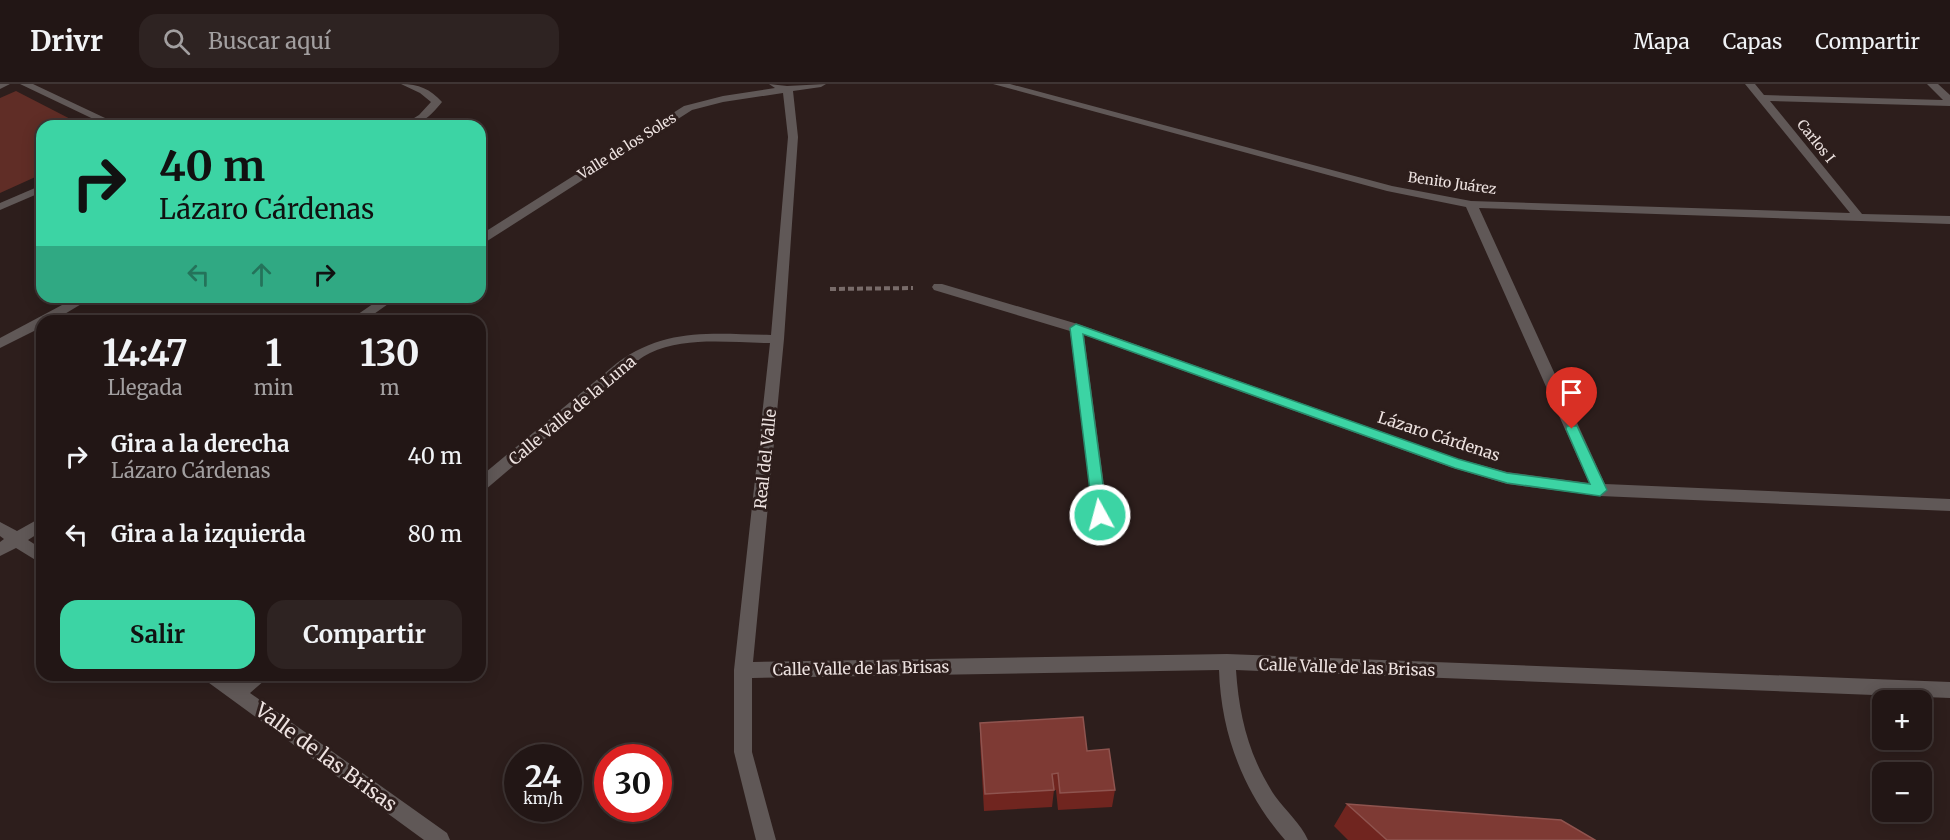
<!DOCTYPE html>
<html lang="es">
<meta charset="utf-8">
<style>
:root{--surface:#221615;--page:#2e2322;--text:#f1f3f6;--muted:#a29fa0;--line:#3f3534;--accent:#3cd4a4}
body{margin:0;font-family:Merriweather,serif;background:var(--page);color:var(--text);height:100vh;display:flex;flex-direction:column;font-size:22px;white-space:nowrap}
*{box-sizing:border-box;margin:0}
p{font-size:20px;color:var(--muted)}
.icon{flex:none;width:33px;height:33px;fill:none;stroke:currentColor;stroke-width:2;stroke-linecap:round;stroke-linejoin:round}
.map{position:relative;flex:1;overflow:hidden}
.details{position:absolute;left:36px;top:231px;width:450px;height:366px;display:flex;flex-direction:column;background:var(--surface);border-radius:18px;box-shadow:0 3px 15px #0003,0 0 0 2px var(--line)}
.details>*{flex:none}
.guide{position:absolute;left:36px;top:36px;width:450px;height:183px;border-radius:18px;box-shadow:0 3px 15px #0003,0 0 0 2px var(--line);background:#3cd4a4;color:#111;overflow:hidden}
.controls{position:absolute;left:1872px;top:606px;display:grid;gap:12px}
.controls a{display:grid;place-items:center;width:60px;height:60px;border-radius:12px;background:var(--surface);box-shadow:0 3px 15px #0003,0 0 0 2px var(--line);font-size:30px}
.speed{position:absolute;left:504px;top:660px;display:flex;gap:12px;font-size:30px;font-weight:700;text-align:center}
.speed>*{display:grid;place-content:center;width:78px;height:78px;border-radius:50%;background:var(--surface);box-shadow:0 3px 15px #0003,0 0 0 2px var(--line);line-height:1}
.speed small{font-size:15px;font-weight:400}
.speed .limit{border:9px solid #d22;background:#fff;color:#111}
.pin{position:absolute;display:grid;place-items:center;width:51px;height:51px;color:#fff;margin:-62px -26px;border-radius:50% 50% 50% 0;rotate:-45deg;box-shadow:0 0 6px #0007}
.pin .icon{rotate:45deg}
.me{position:absolute;width:66px;margin:-33px;rotate:353deg;stroke-linejoin:round;filter:drop-shadow(0 0 4px #0008)}
.turn{display:flex;align-items:center;gap:21px;height:126px;padding:0 24px;font-size:27px}
.turn .icon{width:78px;height:78px;stroke-width:2.5}
.turn b{display:block;font-size:42px;line-height:51px}
.lanes{display:flex;align-items:center;height:57px;padding:0 24px;background:#0003;justify-content:center;gap:30px;direction:ltr}
.lanes .off{opacity:.35}
.eta{display:flex;justify-content:space-evenly;align-items:center;height:102px;text-align:center}
.eta b{font-size:36px;font-weight:700;line-height:42px}
.primary-button{display:flex;gap:12px;margin-top:auto;padding:12px 24px}
.primary-button a{flex:1;height:69px;border-radius:18px;background:var(--accent);color:#111;font-size:24px;font-weight:700;line-height:69px;text-align:center}
.primary-button a+a{background:var(--page);color:var(--text)}
ul{padding:0;list-style:none}
li{display:flex;align-items:center;gap:18px;height:78px;padding:0 24px}
li div{flex:1}
li b{display:block;font-size:22px}
li em{font-style:normal}
header{display:flex;align-items:center;gap:36px;box-sizing:border-box;height:84px;padding:0 30px;background:var(--surface);border-bottom:2px solid var(--line)}
header strong{font-size:28px}
nav{display:flex;gap:33px;margin-inline-start:auto;font-size:21px}
.search{width:420px;height:54px;background:var(--page);display:flex;align-items:center;gap:15px;box-sizing:border-box;padding:0 21px;border-radius:18px;color:var(--muted);font-size:22px}
.map>svg:first-child{display:block}
.green{fill:#602d26}
.lines{fill:none;stroke-linecap:round;stroke-linejoin:round}
.path{stroke:#786b69;stroke-width:4;stroke-dasharray:6 3;stroke-linecap:butt}
.minor{fill:#605857;fill-rule:evenodd}
.wall{fill:#70251f}
.building{fill:#7e3a34;stroke:#8f544f;stroke-width:1.5}
.route{fill:#3cd4a4;stroke:#278a6b;stroke-width:1.5}
.labels{text-anchor:middle;stroke-width:6;stroke-linejoin:round;paint-order:stroke}
.far-street-label{font-size:14px;fill:#ede2e0;stroke:#2d1e1c}
.street-label{font-size:16px;fill:#ede2e0;stroke:#2d1e1c}
.near-street-label{font-size:20px;fill:#ede2e0;stroke:#2d1e1c}
</style>
<header>
<strong>Drivr</strong>
<div class="search"><svg class="icon" aria-label="search" viewBox="0 0 24 24"><circle cx="10" cy="10" r="6"/><path d="M15 15l6 6"/></svg>Buscar aquí</div>
<nav><a>Mapa</a><a>Capas</a><a>Compartir</a></nav>
</header>
<div class="map">
<svg width="1950" height="756" viewBox="0 0 1950 756">
<rect width="100%" height="100%" fill="#2d1e1c"/>
<path class="green" d="M16,7L84,42H42V90L0,109V14Z"/>
<g class="lines">
<path class="path" d="M830,205L913,204"/>
<path class="minor" d="M0,0H10L0,5Z
M20,0H33L122,42H108Z
M401,0C419,0 430,5 442,18C430,33 420,42 401,42L419,31L431,18L420,9Z
M769,0L787,2L826,0L821,3L793,7L798,53L784,255L753,578L1227,570L1950,598V614L1236,586C1239,632 1249,673 1275,712C1285,726 1301,740 1308,756H1285C1243,708 1221,649 1219,586L752,594V668L776,756H756L734,668V586L770,259C731,259 686,252 650,269C641,273 634,280 627,285L485,406L480,408V393L617,279C666,243 713,250 771,251L788,53L783,9L723,18L692,26L484,159L480,160V151L684,22L723,12L775,4Z
M993,0H1010L1392,102L1471,117L1850,129L1745,0H1755L1764,11L1943,16L1927,0H1938L1950,11V22L1770,17L1862,130L1950,132V140L1479,124L1605,400L1950,415V427L1600,412L1507,400L1450,383L1084,251L1108,431L1106,435H1094L1070,247L934,206L932,203L934,200H942L1081,241L1459,375L1507,388L1589,399L1466,123L1387,107Z
M42,101V108L0,126V119Z
M77,213H93L53,237H42V243L0,264V254Z
M383,213H398L364,237H348Z
M42,433V447L28,456L42,465V480L16,464L0,472V458L4,455L0,452V438L17,447Z
M202,591H225L236,599L246,591H268L265,596L250,609L447,749L450,756H424L205,596Z"/>
</g>
<path class="wall" d="M980,639L1115,706L1112,723L1058,726L1056,706H1054L1052,723L984,727L980,656Z
M1347,720L1595,756H1348L1334,742Z"/>
<path class="building" d="M1083,633L1087,667L1109,665L1115,706L1060,709L1058,689L1052,690L1054,706L985,710L980,639Z
M1347,720L1561,736L1595,756H1387Z"/>
<path class="route" d="M1076,240L1458,375L1507,389L1590,400L1566,345L1567,342H1577L1607,406L1600,412L1507,399L1455,384L1083,250L1107,431L1100,436L1093,431L1070,244Z"/>
<g class="labels">
<g class="far-street-label">
<text transform="translate(1816 57) rotate(51)" y="5">Carlos I</text>
<text transform="translate(627 62) rotate(-32)" y="5">Valle de los Soles</text>
<text transform="translate(1452 99) rotate(8)" y="5">Benito Juárez</text>
</g>
<g class="street-label">
<text transform="translate(572 326) rotate(-40)" y="6">Calle Valle de la Luna</text>
<text transform="translate(1439 352) rotate(18)" y="6">Lázaro Cárdenas</text>
<text transform="translate(765 375) rotate(-84)" y="6">Real del Valle</text>
<text transform="translate(1347 583) rotate(2)" y="6">Calle Valle de las Brisas</text>
<text transform="translate(861 584) rotate(-1)" y="6">Calle Valle de las Brisas</text>
</g>
<g class="near-street-label">
<text transform="translate(326 673) rotate(36)" y="7">Valle de las Brisas</text>
</g>
</g>
</svg>
<div class="controls">
<a>+</a>
<a>−</a>
</div>
<div class="speed"><div>24<small>km/h</small></div><div class="limit">30</div></div>
<div class="pin" style="left:1572px;top:345px;background:#d93025"><svg class="icon" aria-label="arrive" viewBox="0 0 24 24"><path d="M6 21V4h12l-3 4 3 4H6"/></svg></div>
<svg class="me" style="left:1100px;top:431px" viewBox="-20 -20 40 40"><circle r="17" fill="#3cd4a4" stroke="#fff" stroke-width="3"/><path d="M0-11L8 9 0 5-8 9z" fill="#fff"/></svg>
<div class="guide">
<div class="turn"><svg class="icon" aria-label="right" viewBox="0 0 24 24"><path d="M7 20v-9h11M14 6l5 5-5 5"/></svg><div><b>40 m</b>Lázaro Cárdenas</div></div>
<div class="lanes"><svg class="icon off" aria-label="left" viewBox="0 0 24 24"><path d="M17 20v-9H6M10 6l-5 5 5 5"/></svg><svg class="icon off" aria-label="ahead" viewBox="0 0 24 24"><path d="M12 20V5M6 11l6-6 6 6"/></svg><svg class="icon" aria-label="right" viewBox="0 0 24 24"><path d="M7 20v-9h11M14 6l5 5-5 5"/></svg></div>
</div>
<section class="details">
<div class="eta">
<div><b>14:47</b><p>Llegada</p></div>
<div><b>1</b><p>min</p></div>
<div><b>130</b><p>m</p></div>
</div>
<ul>
<li><svg class="icon" aria-label="right" viewBox="0 0 24 24"><path d="M7 20v-9h11M14 6l5 5-5 5"/></svg><div><b>Gira a la derecha</b><p>Lázaro Cárdenas</p></div><em>40 m</em></li>
<li><svg class="icon" aria-label="left" viewBox="0 0 24 24"><path d="M17 20v-9H6M10 6l-5 5 5 5"/></svg><div><b>Gira a la izquierda</b></div><em>80 m</em></li>
</ul>
<div class="primary-button"><a>Salir</a><a>Compartir</a></div>
</section>
</div>
